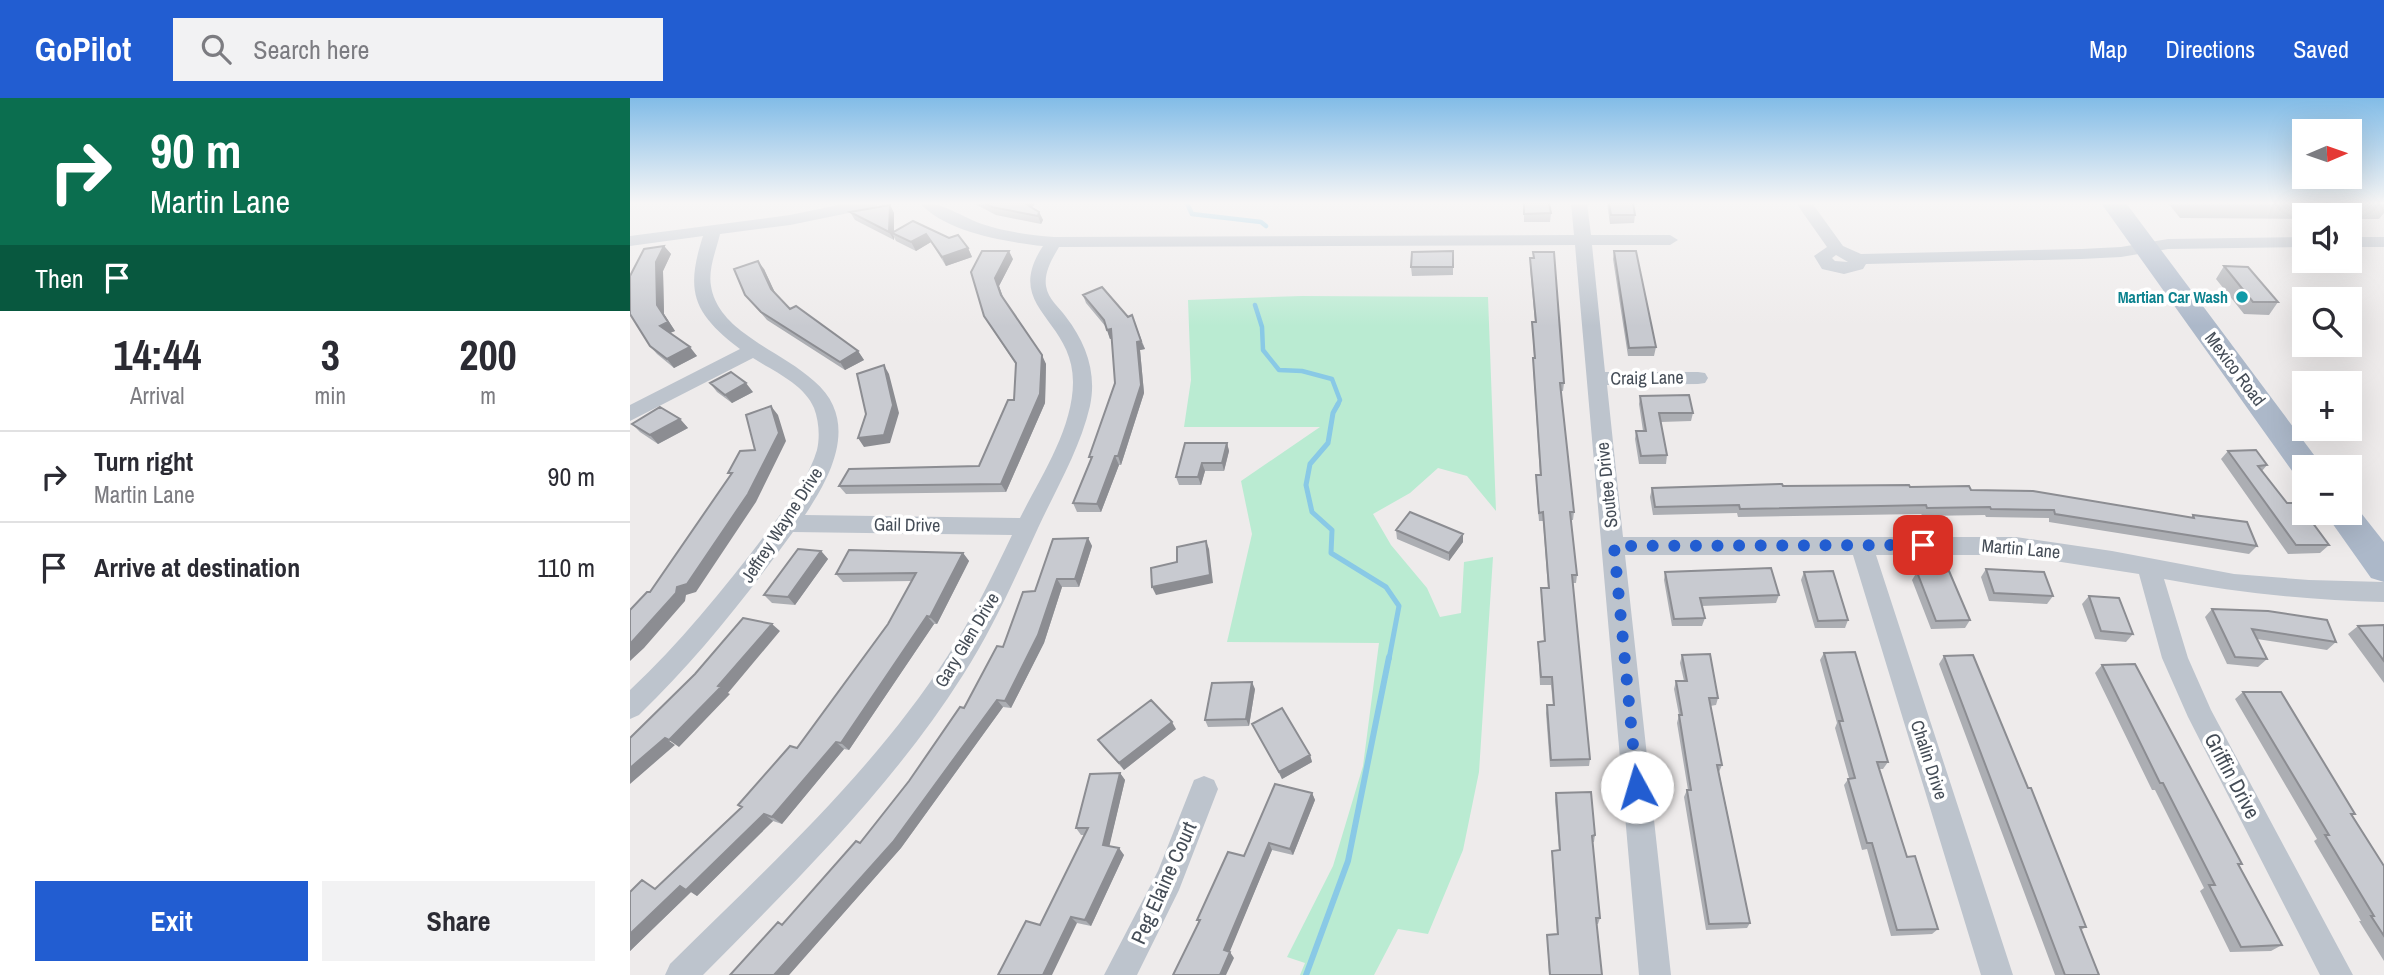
<!DOCTYPE html>
<meta charset="utf-8">
<style>
:root{--surface:#fff;--page:#f2f2f3;--text:#2b2b33;--muted:#7c7c81;--line:#e1e1e2;--accent:#225dd1}
body{margin:0;font-family:"Archivo Narrow",sans-serif;background:var(--page);color:var(--text);height:100vh;display:flex;flex-direction:column;font-size:26px;white-space:nowrap}
*{box-sizing:border-box;margin:0}
p{font-size:23px;color:var(--muted)}
.icon{flex:none;width:38px;height:38px;fill:none;stroke:currentColor;stroke-width:2;stroke-linecap:round;stroke-linejoin:round}
.map{position:relative;flex:1;overflow:hidden}
.drawer{display:flex;flex-direction:column;background:var(--surface);width:630px}
.drawer>*{flex:none}
.hud{background:#0b6e4f;color:#fff;overflow:hidden}
.needle{width:46px;rotate:88deg}
.controls{position:absolute;left:1662px;top:21px;display:grid;gap:14px}
.controls a{display:grid;place-items:center;width:70px;height:70px;border-radius:0px;background:var(--surface);box-shadow:0 7px 28px #0002;font-size:35px}
.pin{position:absolute;display:grid;place-items:center;width:60px;height:60px;color:#fff;margin:-30px;border-radius:14px;box-shadow:0 4px 10px #0006}
.me{position:absolute;width:77px;margin:-38px;rotate:354deg;stroke-linejoin:round;filter:drop-shadow(0 0 5px #0008)}
.turn{display:flex;align-items:center;gap:24px;height:147px;padding:0 35px;font-size:32px}
.turn .icon{width:91px;height:91px;stroke-width:2.5}
.turn b{display:block;font-size:49px;line-height:60px}
.then{display:flex;align-items:center;height:66px;padding:0 35px;background:#0003;gap:14px;font-size:26px}
.eta{display:flex;justify-content:space-evenly;align-items:center;height:119px;text-align:center}
.eta b{font-size:42px;font-weight:700;line-height:49px}
.button{display:flex;gap:14px;margin-top:auto;padding:14px 35px}
.button a{flex:1;height:80px;border-radius:0px;background:var(--accent);color:#fff;font-size:28px;font-weight:700;line-height:80px;text-align:center}
.button a+a{background:var(--page);color:var(--text)}
ul{padding:0;list-style:none}
li{display:flex;align-items:center;gap:21px;height:91px;padding:0 35px;border-top:2px solid var(--line)}
li div{flex:1}
li b{display:block;font-size:26px}
li em{font-style:normal}
header{display:flex;align-items:center;gap:42px;box-sizing:border-box;height:98px;padding:0 35px;background:var(--accent);color:#fff}
header strong{font-size:33px}
nav{display:flex;gap:38px;margin-inline-start:auto;font-size:24px}
.search{width:490px;height:63px;background:var(--page);display:flex;align-items:center;gap:18px;box-sizing:border-box;padding:0 24px;border-radius:0px;color:var(--muted);font-size:26px}
main{display:flex;flex:1;min-height:0}
.map>svg:first-child{display:block}
.green{fill:#baebd2}
.lines{fill:none;stroke-linecap:round;stroke-linejoin:round}
.stream-far2{stroke:#89c9e6;stroke-width:4.5}
.stream-far1{stroke:#89c9e6;stroke-width:5}
.stream{stroke:#89c9e6;stroke-width:6}
.street{fill:#bdc4cd;fill-rule:evenodd}
.primary{fill:#acb8c9;fill-rule:evenodd}
.wall{fill:#acaeb3}
.shaded-wall{fill:#8c8d92}
.building{fill:#c8cad0;stroke:#8c8d92;stroke-width:2}
.route{stroke:#225dd1;stroke-width:12;stroke-dasharray:0 21.6}
.culture-dot{fill:#0f9aa8;stroke:#fff;stroke-width:2.5}
.labels{text-anchor:middle;stroke-width:7;stroke-linejoin:round;paint-order:stroke}
.far-culture-label{font-size:16px;font-weight:bold;fill:#0d838f;stroke:#fff;text-anchor:end}
.street-label{font-size:18px;fill:#454d57;stroke:#fff}
.near-street-label{font-size:21px;fill:#454d57;stroke:#fff}
</style>
<header>
<strong>GoPilot</strong>
<div class="search"><svg class="icon" aria-label="search" viewBox="0 0 24 24"><circle cx="10" cy="10" r="6"/><path d="M15 15l6 6"/></svg>Search here</div>
<nav><a>Map</a><a>Directions</a><a>Saved</a></nav>
</header>
<main>
<section class="drawer">
<div class="hud">
<div class="turn"><svg class="icon" aria-label="right" viewBox="0 0 24 24"><path d="M7 20v-9h11M14 6l5 5-5 5"/></svg><div><b>90 m</b>Martin Lane</div></div>
<div class="then">Then<svg class="icon" aria-label="arrive" viewBox="0 0 24 24"><path d="M6 21V4h12l-3 4 3 4H6"/></svg></div>
</div>
<div class="eta">
<div><b>14:44</b><p>Arrival</p></div>
<div><b>3</b><p>min</p></div>
<div><b>200</b><p>m</p></div>
</div>
<ul>
<li><svg class="icon" aria-label="right" viewBox="0 0 24 24"><path d="M7 20v-9h11M14 6l5 5-5 5"/></svg><div><b>Turn right</b><p>Martin Lane</p></div><em>90 m</em></li>
<li><svg class="icon" aria-label="arrive" viewBox="0 0 24 24"><path d="M6 21V4h12l-3 4 3 4H6"/></svg><div><b>Arrive at destination</b></div><em>110 m</em></li>
</ul>
<div class="button"><a>Exit</a><a>Share</a></div>
</section>
<div class="map">
<svg width="1754" height="877" viewBox="0 0 1754 877">
<rect width="100%" height="100%" fill="#eeebeb"/>
<path class="green" d="M672,198L858,199L866,413L837,378L808,370L780,395L743,416L761,447L797,490L810,519L831,515L834,464L863,459L849,674L833,752L798,836L768,831L744,877H670L675,865L657,859L703,768L733,668L749,545L597,544L622,436L611,383L690,329H554L561,282L558,202Z"/>
<g class="lines">
<path class="stream-far2" d="M557,105L562,116L631,124L636,128
M625,207L632,229L633,252L649,272L672,273L702,281L710,302L707,308"/>
<path class="stream-far1" d="M708,306L703,315L698,345L680,366L676,387L682,414L702,432L701,455L756,489L769,508L759,561"/>
<path class="stream" d="M676,877L718,763L759,559"/>
<path class="street" d="M218,105H251L243,110L160,127L90,136C86,153 78,171 81,188C84,208 98,223 114,235C136,252 163,264 184,283C230,322 202,377 175,417L390,420C410,380 443,331 443,284C443,220 372,210 413,148C376,144 315,134 290,105C316,105 329,118 352,126C376,134 400,137 424,139L944,137L941,105H957L961,137H1040L1048,142L1040,147H962L975,274H1068L1075,275L1078,280L1075,285L1068,286L977,287L993,439H1386L1482,453L1604,476L1679,482L1754,484V504C1679,502 1608,495 1534,481L1558,560L1581,612L1723,877H1690L1558,619L1532,560L1509,476L1386,457H1246L1383,877H1351L1223,457H995L1041,877H1009L945,147L429,149C422,161 414,174 416,188C418,201 429,209 436,219C456,245 467,275 460,308C450,351 426,391 408,430C385,480 363,530 333,577C262,689 166,783 73,877H35L40,866C137,770 242,675 317,559C342,520 362,479 382,437L163,434C116,499 67,561 9,617L0,621V592C55,540 101,482 147,421C162,400 179,379 187,352C190,339 189,323 184,310C174,286 143,273 123,260L0,323V307L110,251C63,215 55,194 73,138L0,148V138L160,117Z
M1166,105H1182L1213,148L1231,156L1451,151L1491,149L1538,141L1675,139V149L1538,151L1491,159L1451,161L1236,166L1233,171L1214,176L1192,171L1184,158L1197,149ZM1206,157L1218,164L1205,163L1202,160Z
M1720,139H1754V149H1720Z
M574,678L584,682L588,691L549,792L507,877H474L528,773L564,682Z"/>
<path class="primary" d="M1471,105H1496L1693,369H1675V380L1665,377Z
M1720,405L1724,406L1754,444V484L1741,480L1695,415H1720Z"/>
</g>
<path class="wall" d="M343,105H405V106L401,110L409,114L413,122L411,126L366,117Z
M894,105L921,115L920,124H894Z
M977,105H1003L1005,117L1004,125L980,126Z
M1538,105H1754V115L1749,121H1720V117H1675V121L1550,120Z
M260,107L264,115V133L283,123L338,150L342,159L316,168L301,144L286,153L266,143L264,139V142L225,122L220,114Z
M34,148L41,156L33,173L34,216L45,233L40,235L67,258L44,270L27,256L20,248Z
M823,153V177L782,178L781,169Z
M984,153L1026,249L1024,258H998L983,161Z
M903,154L934,285L933,293H931L944,414L943,422H941L947,477L946,485H943L960,661L959,668L920,669L916,615L917,607H923L921,587H910L908,544L914,543L911,490H918L913,423H909L906,385V377H910L903,268V260H904L902,224H905L900,169V160H903Z
M383,161L369,188L374,201L416,266L415,305L376,394L216,396L209,388L349,368L384,302L386,267L359,226L354,218L341,174Z
M1594,168L1648,204L1639,217L1614,216L1586,181Z
M134,171L145,195L160,211L228,253L234,262L215,272L137,222L115,197Z
M453,197L498,219L502,217L515,251L510,252L514,295L491,367H489L471,414H447L443,405L461,361L459,359L485,285L482,240L480,241L476,229L456,205Z
M80,285L123,294L102,305L87,294Z
M1010,298L1063,315L1061,323L1031,324L1037,357L1036,366H1009L1005,341L1006,333H1013L1009,306Z
M50,321L58,330L28,346L10,334L2,326Z
M597,345L599,353L594,373H575L571,387H549L546,379Z
M1598,353L1637,367L1632,373L1657,405L1699,447L1690,455L1658,456L1591,361Z
M1153,388L1280,389L1341,392L1561,420L1563,417L1627,448L1619,456L1419,424V420L1356,419L1355,417L1293,418L1291,416L1108,419L1107,415L1023,417L1020,399L1022,390Z
M766,432L833,436V444L819,463L767,441Z
M458,440L462,448L449,489H432L414,545L381,610L373,609L271,750L159,877H100L152,827L230,745L279,683L334,610L373,549L405,493Z
M191,453L198,461L165,507L142,505L134,497Z
M333,455L339,463L307,526H304L219,652L214,651L152,726L143,723L67,798L61,794L0,853V794L26,790L111,709L108,707L167,650L258,526L282,483L213,484L206,476Z
M1356,471L1423,498L1417,506L1359,503L1351,479Z
M1035,474L1149,497L1146,505L1072,508L1075,520L1072,528H1042L1034,482Z
M1174,474L1218,522L1215,530H1185L1171,482Z
M1287,474L1340,522L1335,530L1301,531L1282,482Z
M1459,498L1503,536L1496,544L1465,541L1452,506Z
M1582,511L1706,544L1697,552L1627,541L1637,561L1628,569L1597,566L1575,519Z
M1754,527V585L1718,536L1728,528Z
M1194,555L1258,664L1253,671H1249L1277,759L1308,831L1302,836L1261,838L1237,751L1232,752L1214,687L1219,680L1205,630L1207,625L1190,562Z
M1052,557L1088,600L1086,607L1080,608L1092,667L1089,674L1120,825L1117,830L1076,832L1054,699L1057,692H1058L1047,625L1049,617L1044,591L1046,583H1054L1050,565Z
M1314,558L1456,829L1451,832L1469,877H1425L1309,566Z
M1472,567L1612,766L1609,767L1652,847L1641,853L1600,854L1570,793L1574,790L1525,692H1522L1465,575Z
M625,591L619,628L578,629L575,622Z
M1613,594L1725,716L1722,717L1754,768V863L1729,823H1731L1684,743L1687,741L1605,601Z
M622,626L680,657L682,664L652,681Z
M546,631L494,672L473,649L468,642Z
M490,675L495,682L479,748L494,757L461,828L447,825L410,827L454,737H451L446,730Z
M682,695L685,702L663,757L642,752L599,854L604,860L567,822L614,758Z
M926,695L965,737L964,744H962L970,820L968,826H967L972,877H919L917,837L927,836L922,759V753L929,752L925,702Z"/>
<path class="shaded-wall" d="M393,105H405V106L397,114Z
M260,107L264,115V136L262,135L264,139V142L259,134Z
M409,114L413,122L411,126L408,118Z
M296,136L301,144L286,153L281,144Z
M34,148L41,156L33,173L34,216L45,233L37,236L30,228L27,207L26,164Z
M338,150L342,159L316,168L312,159Z
M379,153L383,161L369,188L375,206L365,180Z
M128,163L134,171L147,199L141,191Z
M481,231L485,240L480,241L477,232Z
M511,243L515,251L510,252L514,295L491,367L488,358L507,244Z
M60,249L67,258L44,270L37,261Z
M228,253L234,262L215,272L210,264Z
M412,257L416,266L415,305L376,394L371,386Z
M254,267L259,276L269,315L260,345L234,349L228,340Z
M116,285L123,294L102,305L95,297Z
M141,308L148,317L156,343L126,404L66,494L56,497L55,503L14,550L0,563V546L47,489L118,396Z
M50,321L58,330L28,346L20,337Z
M597,345L599,353L594,373L592,365Z
M485,358L489,367L471,414L467,406Z
M572,365L575,373L571,387L568,379Z
M833,436V444L819,463V455Z
M458,440L462,448L449,489L445,481Z
M576,443L579,451L583,485L526,497L522,489Z
M191,453L198,461L165,507L158,499Z
M333,455L339,463L307,526L300,519Z
M427,481L432,489L414,545L381,610L375,603Z
M297,518L304,526L219,652L211,645Z
M142,526L150,533L98,595L100,596L49,649L39,642L88,588Z
M622,584L625,591L619,628L616,621Z
M367,602L373,609L271,750L159,877H144Z
M542,624L546,631L494,672L489,665Z
M35,640L45,647L0,686V670Z
M206,644L214,651L152,726L142,719Z
M680,657L682,664L652,681L649,674Z
M490,675L495,682L478,754L473,747Z
M682,695L685,702L663,757L660,751Z
M134,716L143,723L67,798L61,794L0,853V836L50,788Z
M639,745L642,752L598,858L594,852Z
M489,750L494,757L461,828L455,822Z
M441,819L447,825L422,877H413Z
M600,854L604,860L596,877H590Z"/>
<path class="building" d="M355,105H394L409,114L408,118L362,109Z
M894,105H919L921,115L894,116Z
M979,105H1003L1005,117H981Z
M260,107L259,134L220,114Z
M283,123L319,140L328,137L338,150L312,159L296,136L281,144L262,135Z
M34,148L26,164L27,207L38,224L30,228L60,249L37,261L20,248L0,216V178L14,151Z
M352,153H379L365,180L371,197L412,257L410,296L371,386L209,388L219,371L349,368L378,302H384L386,265L354,218L341,174Z
M823,153V169H781L782,154Z
M984,153H1006L1026,249L999,250Z
M903,154H924L934,285H930L944,414H940L947,477H942L960,661L921,662L917,607H924L922,579H911L908,544L915,543L911,490H919L913,414L909,415L906,377H911L903,260H905L902,224H906L900,160H904Z
M128,163L141,191L160,211L166,208L228,253L210,264L131,214L115,197L104,171Z
M1594,168L1618,169L1648,204H1623Z
M472,189L498,219L502,217L511,243L507,244L511,287L488,358H485L467,406L443,405L462,359H459L485,285L481,231L477,232L474,222L453,197Z
M254,267L263,307L254,337L228,340L236,316L227,276Z
M101,274L116,285L95,297L80,285Z
M1059,297L1063,315H1029L1037,357L1011,358L1006,333H1016L1010,298Z
M141,308L149,335L118,396L57,486L47,489L46,495L0,546V512L17,494H20L102,375H98L110,353L125,352L116,317Z
M30,309L50,321L20,337L2,326Z
M555,345H597L592,365H572L568,379H546Z
M1626,352L1637,367L1628,368L1657,405H1668L1699,447H1666L1598,353Z
M1152,386L1153,388L1279,387L1280,389L1339,388L1341,392L1403,393L1564,420L1563,417L1617,424L1627,448L1425,416L1424,412L1361,411L1360,409L1297,410L1296,407L1110,411L1109,407L1025,409L1022,390Z
M780,414L833,436L819,455L766,432Z
M458,440L445,481H427L408,537L375,603L367,602L263,744L144,877H100L148,824L152,827L226,743L230,745L279,683L330,609L334,610L367,548L373,549L393,494L405,493L423,441Z
M576,443L580,477L522,489L521,470L547,464V449Z
M168,451L191,453L158,499L134,497Z
M219,452L333,455L300,519L297,518L211,645L206,644L142,719L134,716L56,792L50,788L0,836V794L12,782L25,791L112,709L108,707L160,648L167,650L258,526L286,475L206,476Z
M1141,470L1149,497L1070,500L1075,520L1044,521L1035,474Z
M1356,471L1414,474L1423,498L1364,495Z
M1203,473L1218,522L1188,523L1174,474Z
M1319,473L1340,522L1306,523L1287,474Z
M1459,498L1489,500L1503,536L1471,533Z
M1582,511L1638,513L1697,522L1706,544L1622,531L1637,561L1605,559Z
M113,520L142,526L88,588L91,589L39,642L35,640L0,670V640L65,576Z
M1754,527V563L1728,528Z
M1225,554L1258,664H1247L1277,759L1285,758L1308,831L1267,832L1242,745H1237L1218,681L1225,680L1209,623H1213L1194,555Z
M1080,556L1088,600H1079L1092,667H1087L1120,825L1079,826L1057,692H1061L1049,617H1052L1046,583H1057L1052,557Z
M1343,557L1398,690H1401L1456,829H1450L1469,877H1435L1314,558Z
M1505,566L1612,766H1608L1652,847L1611,849L1579,787H1585L1533,685H1530L1472,567Z
M622,584L616,621L575,622L582,585Z
M1613,594H1651L1725,716H1721L1754,768V838L1741,818H1744L1695,737H1699Z
M521,602L542,624L489,665L468,642Z
M652,610L680,657L649,674L622,626Z
M490,675L473,747L489,750L455,822L441,819L413,877H368L396,823L410,827L458,730H446L460,676Z
M645,686L682,695L660,751L639,745L594,852L600,854L590,877H543L570,822H567L598,754L614,758Z
M961,694L965,737L962,738L970,820H966L972,877H920L917,837L928,836L922,753L930,752L926,695Z"/>
<linearGradient id="sky" x2="0" y2="1"><stop stop-color="#82bce7"/><stop offset="0.46" stop-color="#f7f6f6"/><stop offset="1" stop-color="#f7f6f6" stop-opacity="0"/></linearGradient>
<rect width="1754" height="228" fill="url(#sky)"/>
<g class="lines">
<path class="route" d="M1007,689L984,448L1293,447"/>
</g>
<circle class="culture-dot" cx="1612" cy="199" r="7"/>
<g class="labels">
<g class="far-culture-label">
<text x="1598" y="205">Martian Car Wash</text>
</g>
<g class="street-label">
<text transform="translate(1605 271) rotate(53)" y="6">Mexico Road</text>
<text transform="translate(1017 280) rotate(-1)" y="6">Craig Lane</text>
<text transform="translate(977 387) rotate(-96)" y="6">Soutee Drive</text>
<text transform="translate(152 427) rotate(-57)" y="6">Jeffrey Wayne Drive</text>
<text transform="translate(277 427) rotate(1)" y="6">Gail Drive</text>
<text transform="translate(1391 451) rotate(5)" y="6">Martin Lane</text>
<text transform="translate(337 542) rotate(-59)" y="6">Gary Glen Drive</text>
<text transform="translate(1299 662) rotate(72)" y="6">Chalin Drive</text>
</g>
<g class="near-street-label">
<text transform="translate(1602 678) rotate(62)" y="7">Griffin Drive</text>
<text transform="translate(534 785) rotate(-66)" y="7">Peg Elaine Court</text>
</g>
</g>
</svg>
<div class="controls">
<a><svg class="needle" viewBox="-14 -14 28 28"><path d="M0-13l5 13h-10z" fill="#e53935"/><path d="M0 13l5-13h-10z" fill="#7c7c81"/></svg></a>
<a><svg class="icon" aria-label="sound" viewBox="0 0 24 24"><path d="M4 9h4l5-4v14l-5-4H4zM17 9q2 3 0 6"/></svg></a>
<a><svg class="icon" aria-label="search" viewBox="0 0 24 24"><circle cx="10" cy="10" r="6"/><path d="M15 15l6 6"/></svg></a>
<a>+</a>
<a>−</a>
</div>
<div class="pin" style="left:1293px;top:447px;background:#d93025"><svg class="icon" aria-label="arrive" viewBox="0 0 24 24"><path d="M6 21V4h12l-3 4 3 4H6"/></svg></div>
<svg class="me" style="left:1007px;top:689px" viewBox="-20 -20 40 40"><circle r="19" fill="#fff"/><path d="M0-13L10 11 0 6-10 11z" fill="#225dd1"/></svg>
</div>
</main>
